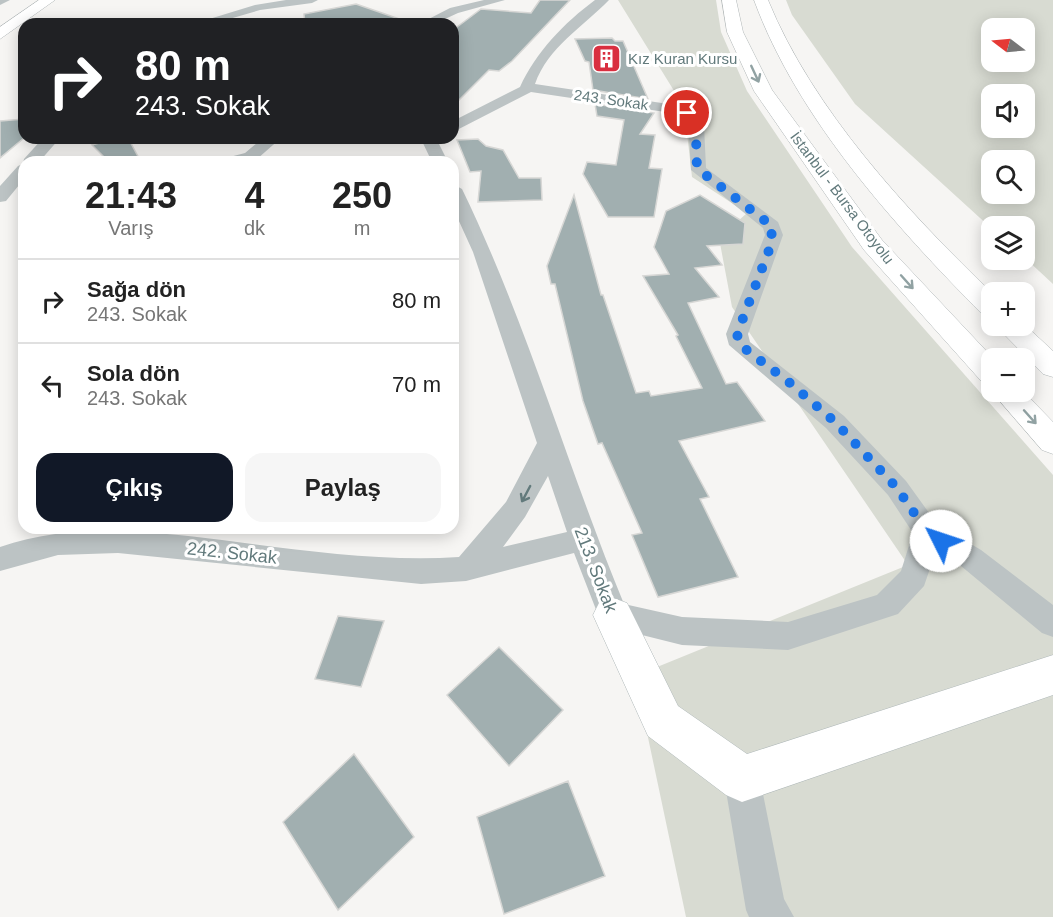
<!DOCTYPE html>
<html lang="tr">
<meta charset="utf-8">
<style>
:root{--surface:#fff;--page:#f6f6f6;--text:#222;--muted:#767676;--line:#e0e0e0;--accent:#111827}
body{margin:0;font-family:Arial,sans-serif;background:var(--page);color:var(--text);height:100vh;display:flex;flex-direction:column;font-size:22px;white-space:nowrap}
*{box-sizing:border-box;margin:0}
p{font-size:20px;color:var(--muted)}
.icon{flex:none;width:33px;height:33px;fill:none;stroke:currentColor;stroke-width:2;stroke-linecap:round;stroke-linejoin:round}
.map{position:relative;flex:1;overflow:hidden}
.sheet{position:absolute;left:18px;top:156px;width:441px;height:378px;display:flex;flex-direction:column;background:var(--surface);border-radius:18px;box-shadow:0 3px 15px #0003}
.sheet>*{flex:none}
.top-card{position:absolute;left:18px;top:18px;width:441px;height:126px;border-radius:18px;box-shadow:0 3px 15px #0003;background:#202124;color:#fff;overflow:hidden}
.needle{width:39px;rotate:286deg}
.fabs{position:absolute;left:981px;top:18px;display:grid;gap:12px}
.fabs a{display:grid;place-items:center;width:54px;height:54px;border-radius:12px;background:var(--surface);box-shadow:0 3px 15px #0003;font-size:30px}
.pin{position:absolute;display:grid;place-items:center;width:51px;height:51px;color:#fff;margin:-26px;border:3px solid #fff;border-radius:50%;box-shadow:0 2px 6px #0007}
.me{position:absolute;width:66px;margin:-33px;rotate:311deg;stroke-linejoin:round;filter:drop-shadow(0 0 4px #0008)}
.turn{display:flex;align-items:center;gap:21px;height:126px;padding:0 18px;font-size:27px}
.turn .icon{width:78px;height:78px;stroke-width:2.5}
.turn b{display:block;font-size:42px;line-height:51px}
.eta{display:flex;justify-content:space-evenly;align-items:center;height:102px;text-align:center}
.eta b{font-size:36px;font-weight:600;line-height:42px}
.action{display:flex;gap:12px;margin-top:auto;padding:12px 18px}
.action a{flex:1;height:69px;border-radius:18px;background:var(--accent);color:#fff;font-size:24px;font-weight:600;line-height:69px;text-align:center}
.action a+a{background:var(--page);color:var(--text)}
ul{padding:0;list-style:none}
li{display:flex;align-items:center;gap:18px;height:84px;padding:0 18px;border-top:2px solid var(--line)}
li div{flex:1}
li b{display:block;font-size:22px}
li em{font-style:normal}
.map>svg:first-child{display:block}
.green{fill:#d8dbd2;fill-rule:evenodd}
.building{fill:#a1afb0;stroke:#d7d7d5;stroke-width:1.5}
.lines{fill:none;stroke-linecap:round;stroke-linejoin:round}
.secondary-casing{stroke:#afb8b9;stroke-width:1}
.highway-casing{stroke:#b0b6b7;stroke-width:1}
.street{fill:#bcc3c4;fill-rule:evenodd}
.secondary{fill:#fff;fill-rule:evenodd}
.highway{fill:#fff;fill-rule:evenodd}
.oneway{stroke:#91a2a3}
.oneway2{stroke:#627a7c}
.route{stroke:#1a73e8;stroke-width:10;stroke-dasharray:0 18}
.labels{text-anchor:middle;stroke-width:6;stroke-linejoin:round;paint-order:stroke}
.far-poi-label{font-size:15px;fill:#627a7c;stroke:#fff;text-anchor:start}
.far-street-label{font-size:15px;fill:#627a7c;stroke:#fff}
.street-label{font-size:18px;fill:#627a7c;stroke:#fff}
</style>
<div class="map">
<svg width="1053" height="917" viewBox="0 0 1053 917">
<rect width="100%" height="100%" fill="#f6f5f3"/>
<path class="green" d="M618,0H716L721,32L747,91L852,247L1053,475V917H686L635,676L908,565L732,307L719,238L747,213L692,177L684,107Z
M786,0H1053V284L1025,258L1024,226L991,228L855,104L792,15ZM992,28H1024V62H992ZM992,94H1024V128H992ZM992,160H1024V194H992Z"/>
<path class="building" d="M540,0H570L512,61L499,71L489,70L453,106V30L481,9L531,13Z
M356,4L405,21L404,24H305L304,14Z
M612,38L615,41H623L648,99L593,90L589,62L585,61L575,39Z
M595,104L654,113L640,134L655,135L649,168L662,169L654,217H608L583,174L587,162L616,165L624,120L597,116Z
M24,119V138L0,158V121Z
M117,138H128L141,162H109L92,145Z
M478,139L486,146L503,150L519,178H541L542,200L478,202L481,171L470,172L457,140Z
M574,195L601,295H603L636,393L649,391L651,396L702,388L676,336L678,335L643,276L669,274L654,247L666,211L700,195L745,223L743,244L707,246L722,265L695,268L719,297L688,303L726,384L737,382L765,421L679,441L709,497L700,499L738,577L658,597L632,535L642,533L602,443L598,444L583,401L555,284H551L547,266Z
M338,616L384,621L361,687L315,679Z
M499,647L563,710L509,766L447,695Z
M354,754L414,837L338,910L283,822Z
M568,781L605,876L504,914L477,817Z"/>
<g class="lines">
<defs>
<path id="secondary" d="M613,598L627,603L678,706L747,754L1053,655V695L742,802L726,795L648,736L593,615L599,603Z"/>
<path id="highway" d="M39,0H55L0,39V27Z
M722,0H736L743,32L772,90L882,240L993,358L992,385L982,382L864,250L754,91L727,32Z
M754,0H768C813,110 907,211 992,293V316L982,314C895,226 797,118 754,0Z
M1024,324L1053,351V377L1043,374L996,326Z
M992,392H1024L1053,422V454L1042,450Z"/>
</defs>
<use href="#secondary" class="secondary-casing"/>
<use href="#highway" class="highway-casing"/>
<path class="street" d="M0,0H10L0,5Z
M286,0H318L312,3L260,10L212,24H193L255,5Z
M484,0H505L458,13L434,24H419L450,8Z
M595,0H609C583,27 548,47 535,84L675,105L700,115L704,125L706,168L778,222L783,235L748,334L750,342L844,416L906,481L937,524L981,550L1053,605V637L1042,633L961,566L936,551L924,586L898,614L788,650L682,645L602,625L574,553L466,581L421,584L118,553L58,555L0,571V547C74,522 146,531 222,540C300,550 380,562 459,557L506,502L537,443L473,252L453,208V184L462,189C527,323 567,466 624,604L682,617L788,622L877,595L901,571L913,533L888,495L826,428L729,345L726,334L765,235L763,228L691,170L688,120L672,113L531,92L453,132V121L520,87C536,52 564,23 595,0ZM548,476L567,532L503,547L525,517Z
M43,138H60L39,162H24V179L6,201L0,202V186L18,166L23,164L24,159Z
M263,138H281L257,159L220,162L222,159L245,153Z
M421,139L436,138L448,162H432Z
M742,761L755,766L760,779L784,899L794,917H749L746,910L724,779L729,766Z"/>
<use href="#secondary" class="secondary"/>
<use href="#highway" class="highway"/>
</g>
<defs><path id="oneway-shaft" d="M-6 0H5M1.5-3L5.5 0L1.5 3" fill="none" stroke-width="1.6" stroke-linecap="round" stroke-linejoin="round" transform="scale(1.5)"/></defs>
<g class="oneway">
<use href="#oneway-shaft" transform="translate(755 74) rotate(65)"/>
<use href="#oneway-shaft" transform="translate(907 282) rotate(48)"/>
<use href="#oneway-shaft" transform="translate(1030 417) rotate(48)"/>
</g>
<use class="oneway2" href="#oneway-shaft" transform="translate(526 494) rotate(118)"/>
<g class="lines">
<path class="route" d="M687,113L695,118C700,136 692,153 699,170L772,226L771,245L737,334L740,345L790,383L835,422L897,488L927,532L941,541"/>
</g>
<defs>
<symbol id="building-square" viewBox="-11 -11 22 22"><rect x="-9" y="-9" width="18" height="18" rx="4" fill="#d92f40" stroke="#fff"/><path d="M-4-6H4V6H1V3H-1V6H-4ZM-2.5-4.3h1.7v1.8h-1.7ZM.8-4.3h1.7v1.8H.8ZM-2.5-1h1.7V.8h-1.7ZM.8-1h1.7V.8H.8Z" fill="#fff"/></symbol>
</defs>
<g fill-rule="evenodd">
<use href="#building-square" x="590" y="42" width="33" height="33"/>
</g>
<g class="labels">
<g class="far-poi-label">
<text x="628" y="64">Kız Kuran Kursu</text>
</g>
<g class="far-street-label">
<text transform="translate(611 100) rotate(8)" y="5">243. Sokak</text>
<text transform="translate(842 198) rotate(53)" y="5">İstanbul - Bursa Otoyolu</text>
</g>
<g class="street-label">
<text transform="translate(232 553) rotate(6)" y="6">242. Sokak</text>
<text transform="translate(596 570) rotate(69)" y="6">213. Sokak</text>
</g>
</g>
</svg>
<div class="fabs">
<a><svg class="needle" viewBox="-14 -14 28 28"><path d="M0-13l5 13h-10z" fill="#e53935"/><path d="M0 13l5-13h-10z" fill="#767676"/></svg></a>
<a><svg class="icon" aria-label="sound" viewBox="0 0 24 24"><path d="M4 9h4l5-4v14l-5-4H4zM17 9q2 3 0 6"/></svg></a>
<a><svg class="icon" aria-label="search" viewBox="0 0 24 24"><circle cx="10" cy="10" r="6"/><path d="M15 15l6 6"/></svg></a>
<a><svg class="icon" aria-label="layers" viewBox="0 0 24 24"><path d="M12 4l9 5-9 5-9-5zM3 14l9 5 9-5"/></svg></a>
<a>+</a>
<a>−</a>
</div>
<div class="pin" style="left:687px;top:113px;background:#d93025"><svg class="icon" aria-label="arrive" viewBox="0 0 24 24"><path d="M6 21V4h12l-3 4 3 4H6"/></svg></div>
<svg class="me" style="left:941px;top:541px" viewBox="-20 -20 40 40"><circle r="19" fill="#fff"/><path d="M0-13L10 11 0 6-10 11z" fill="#1a73e8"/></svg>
<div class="top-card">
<div class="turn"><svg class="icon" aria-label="right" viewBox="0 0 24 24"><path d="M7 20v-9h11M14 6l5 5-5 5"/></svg><div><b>80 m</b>243. Sokak</div></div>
</div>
<section class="sheet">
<div class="eta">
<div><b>21:43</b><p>Varış</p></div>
<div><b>4</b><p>dk</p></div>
<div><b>250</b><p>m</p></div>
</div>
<ul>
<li><svg class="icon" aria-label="right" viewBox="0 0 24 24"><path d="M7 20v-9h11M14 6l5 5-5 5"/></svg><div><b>Sağa dön</b><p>243. Sokak</p></div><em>80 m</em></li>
<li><svg class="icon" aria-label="left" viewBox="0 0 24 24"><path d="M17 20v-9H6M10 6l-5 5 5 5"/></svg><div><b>Sola dön</b><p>243. Sokak</p></div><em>70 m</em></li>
</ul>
<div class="action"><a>Çıkış</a><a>Paylaş</a></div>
</section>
</div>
